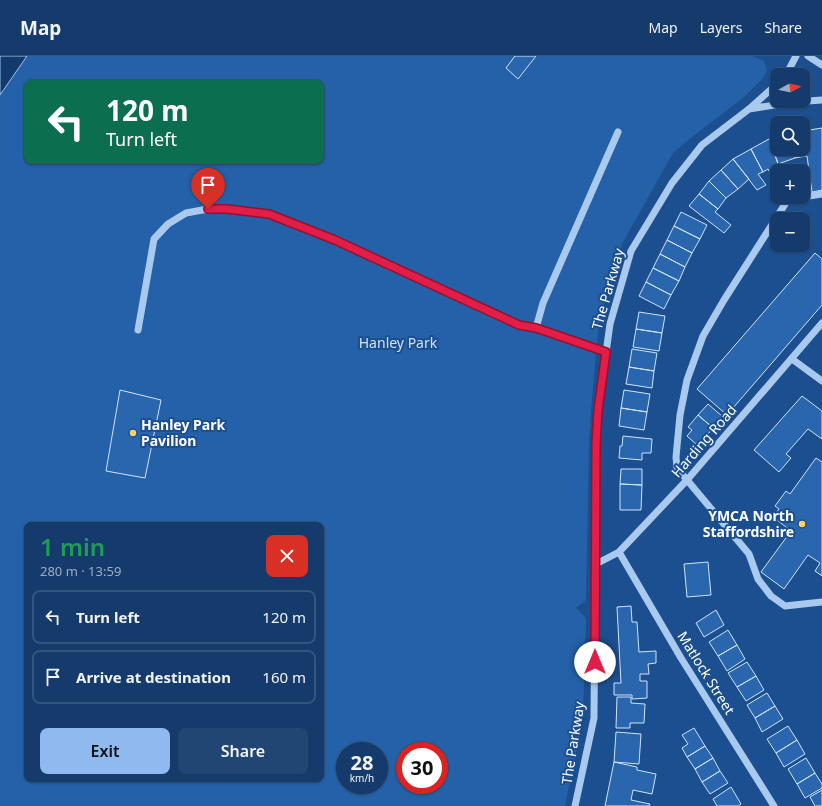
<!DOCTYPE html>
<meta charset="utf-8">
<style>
:root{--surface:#143b6b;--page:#214673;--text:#f1f3f6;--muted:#9dadc1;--line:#33557e;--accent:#90b9f0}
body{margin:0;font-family:"Noto Sans",sans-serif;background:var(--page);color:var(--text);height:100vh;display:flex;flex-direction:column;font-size:15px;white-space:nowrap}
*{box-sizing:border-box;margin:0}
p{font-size:13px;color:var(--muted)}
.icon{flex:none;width:22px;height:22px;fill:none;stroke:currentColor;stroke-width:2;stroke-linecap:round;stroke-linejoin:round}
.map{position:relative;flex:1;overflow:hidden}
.sheet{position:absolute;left:24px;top:466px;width:300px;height:260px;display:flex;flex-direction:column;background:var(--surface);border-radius:8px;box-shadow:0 1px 3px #0004,0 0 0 1px var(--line)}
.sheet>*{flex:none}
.guide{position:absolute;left:24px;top:24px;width:300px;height:84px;border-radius:8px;box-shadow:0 1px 3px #0004,0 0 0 1px var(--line);background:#0b6e4f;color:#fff;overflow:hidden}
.needle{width:26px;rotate:82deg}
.fabs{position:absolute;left:770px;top:12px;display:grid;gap:8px}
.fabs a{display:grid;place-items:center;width:40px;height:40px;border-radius:8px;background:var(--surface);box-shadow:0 1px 3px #0004,0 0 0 1px var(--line);font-size:20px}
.speed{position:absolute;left:336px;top:686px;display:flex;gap:8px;font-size:20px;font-weight:700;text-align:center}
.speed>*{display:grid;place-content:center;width:52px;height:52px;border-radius:50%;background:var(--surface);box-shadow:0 1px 3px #0004,0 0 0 1px var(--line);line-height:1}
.speed small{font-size:10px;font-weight:400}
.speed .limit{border:6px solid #d22;background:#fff;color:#111}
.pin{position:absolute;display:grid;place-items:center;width:34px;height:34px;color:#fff;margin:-41px -17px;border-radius:50% 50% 50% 0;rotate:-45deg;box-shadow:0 0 4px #0007}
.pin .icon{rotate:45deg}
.me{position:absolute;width:44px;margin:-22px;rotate:0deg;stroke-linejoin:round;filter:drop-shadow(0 0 3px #0008)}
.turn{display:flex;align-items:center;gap:14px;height:84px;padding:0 16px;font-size:18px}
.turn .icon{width:52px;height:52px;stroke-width:2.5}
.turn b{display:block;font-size:28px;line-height:34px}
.round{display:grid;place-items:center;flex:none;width:42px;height:42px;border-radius:8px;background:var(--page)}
.headline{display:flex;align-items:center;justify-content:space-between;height:68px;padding:0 16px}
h1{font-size:24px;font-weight:600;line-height:30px;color:#1e9e55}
.primary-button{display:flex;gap:8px;margin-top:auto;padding:8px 16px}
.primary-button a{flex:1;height:46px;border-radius:8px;background:var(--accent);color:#111;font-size:16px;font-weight:600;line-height:46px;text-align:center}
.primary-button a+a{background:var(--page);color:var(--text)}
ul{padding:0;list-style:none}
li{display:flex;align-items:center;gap:12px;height:54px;margin:0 8px 6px;padding:0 8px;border:2px solid var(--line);border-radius:8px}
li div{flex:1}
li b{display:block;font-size:15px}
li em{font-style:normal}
header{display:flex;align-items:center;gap:24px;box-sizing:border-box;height:56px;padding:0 20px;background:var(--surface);border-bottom:1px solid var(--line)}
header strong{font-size:19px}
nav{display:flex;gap:22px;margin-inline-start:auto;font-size:14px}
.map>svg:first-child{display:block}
.green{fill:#2461a8;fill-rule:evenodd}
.water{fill:#123a6d;stroke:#9cc4f0}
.building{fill:#2a66ad;stroke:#cfe3fa}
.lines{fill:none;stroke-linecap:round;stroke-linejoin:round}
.minor{stroke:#a9c9ee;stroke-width:7}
.route-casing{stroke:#92132f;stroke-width:10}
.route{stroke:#e11d48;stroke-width:7}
.poi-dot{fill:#ffd166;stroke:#1b4f8f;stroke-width:1.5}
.labels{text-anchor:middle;stroke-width:4;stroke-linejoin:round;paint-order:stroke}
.street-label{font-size:14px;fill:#fff;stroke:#1b4f8f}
.park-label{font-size:14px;fill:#cfe3fa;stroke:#1b4f8f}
.poi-label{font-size:14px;font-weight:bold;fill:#fff;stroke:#1b4f8f;text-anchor:start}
</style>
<header>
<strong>Map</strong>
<nav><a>Map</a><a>Layers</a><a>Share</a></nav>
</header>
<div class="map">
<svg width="822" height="750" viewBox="0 0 822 750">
<rect width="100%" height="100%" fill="#1b4f8f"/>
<path class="green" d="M0,0H753L764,5L767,14L763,22L744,41L692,81L673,97L622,188L599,266L591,353L589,388L586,544L576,552L586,562L583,662L565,750H0ZM27,27H321V105H27ZM27,469H321V723H27ZM345,695H379V729H345ZM405,695H439V729H405Z"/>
<path class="water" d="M0,0H27L0,39Z"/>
<path class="building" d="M515,0H536L518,23L506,12Z
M822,72V134L812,136L807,100L795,102L794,93H803V75Z
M777,81V93H794L795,102L778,108L769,83Z
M769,83L781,115H777V129L768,113L763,116L751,93Z
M751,93L763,116L758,118L766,129L757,134L733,103Z
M733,103L749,123L738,133L721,114Z
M721,114L738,133L726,142L709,125Z
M709,125L726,142L718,153L699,138Z
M699,138L718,153L715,156L731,169L724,177L689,150Z
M681,156L707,169L700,183L674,170Z
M674,170L700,183L692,197L667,184Z
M667,184L692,197L685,211L660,198Z
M815,197L822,203V249L727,359L697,333Z
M660,198L685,211L679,225L653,212Z
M653,212L679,225L671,239L646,226Z
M646,226L671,239L664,253L639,240Z
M639,256L665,260L662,277L636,273Z
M636,273L662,277L659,295L633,291Z
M632,293L657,297L654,315L629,311Z
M629,311L654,315L652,332L626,328Z
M120,334L161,344L145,422L106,415Z
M624,334L650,338L647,356L621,352Z
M802,340L822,355V383L808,373L786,398L791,402L779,416L754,394Z
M708,348L723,361L713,372L698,359Z
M621,352L647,356L644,374L619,370Z
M698,359L713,372L698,390L687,380L692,374L688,371Z
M623,380L652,383L651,397H642V404L619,402L620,390H622Z
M816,402L822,406V520L815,515L820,507L808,499L784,533L761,516L791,475L773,461L779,453L775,450L786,435L790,438Z
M621,413H642V429L620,428Z
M620,428L642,429L641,454H620Z
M708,506L711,539L687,541L684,508Z
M631,550L632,566H637L639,596L656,595V607L648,608L649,618H640V625H647V642L632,643V639H614V627H621L617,551Z
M716,554L724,569L704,581L696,567Z
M728,574L737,589L718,600L709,586Z
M737,589L745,603L727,615L718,600Z
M747,606L756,620L737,631L728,617Z
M756,620L764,634L746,645L737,631Z
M767,637L775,650L755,662L747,649Z
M617,641H631V647L645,648L644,667H630V672H616Z
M775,650L783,663L762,676L755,662Z
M788,670L797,684L776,697L767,683Z
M694,672L705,690L687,701L682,692L688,688L682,679Z
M616,676L641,678L639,708L614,706Z
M797,684L805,698L784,711L776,697Z
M705,690L713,702L695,713L687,701Z
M713,702L720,715L702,726L695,713Z
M806,702L815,717L797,728L788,713Z
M614,706L637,711V714L656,718L652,738L633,734L631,744L650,748L649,750H605Z
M720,715L728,727L710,738L702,726Z
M815,717L822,728V732L805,742L797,728Z
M731,731L741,748L738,750H717L713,743Z
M822,734V750H815L810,741Z"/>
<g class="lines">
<path class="minor" d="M808,0L822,9
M786,19L796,0
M749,53L794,46L822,44
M802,141L787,145L724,244L703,280L687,324L680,359L676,401L677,412L749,498L758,523L771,540L785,550L822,546
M803,141L822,138
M536,272L543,247L618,76
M138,274L154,183L168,168L186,157L208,153H227L269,158L335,184L519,269L536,272L606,296
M792,303L822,325
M619,496L681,602L774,750
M596,508L619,496L687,424L822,267
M575,750L594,662L596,389L598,354L610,268L631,195L672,127L702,89L749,53L777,28"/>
</g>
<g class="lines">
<defs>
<path id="route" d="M208,153H227L269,158L335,184L519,269L536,272L606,296L598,354L596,389L595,606"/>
</defs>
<use href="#route" class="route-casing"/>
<use href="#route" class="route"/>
</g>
<g class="poi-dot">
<circle cx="133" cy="377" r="4"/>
<circle cx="802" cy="468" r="4"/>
</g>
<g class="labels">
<g class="street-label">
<text transform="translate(608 233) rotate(-74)" y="5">The Parkway</text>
<text transform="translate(704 385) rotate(-49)" y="5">Harding Road</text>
<text transform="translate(706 617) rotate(58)" y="5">Matlock Street</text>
<text transform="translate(573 687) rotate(-81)" y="5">The Parkway</text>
</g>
<g class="park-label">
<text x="398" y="292">Hanley Park</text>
</g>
<g class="poi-label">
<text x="141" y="374">Hanley Park<tspan x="141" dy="16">Pavilion</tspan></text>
<text x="794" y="465" text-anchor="end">YMCA North<tspan x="794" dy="16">Staffordshire</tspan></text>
</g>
</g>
</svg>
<div class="fabs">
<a><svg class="needle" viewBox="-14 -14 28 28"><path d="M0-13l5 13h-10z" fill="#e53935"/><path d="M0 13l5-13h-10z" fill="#9dadc1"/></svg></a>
<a><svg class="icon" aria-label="search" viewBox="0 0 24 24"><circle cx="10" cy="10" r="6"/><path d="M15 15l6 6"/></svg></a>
<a>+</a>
<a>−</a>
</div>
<div class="speed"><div>28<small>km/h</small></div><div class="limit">30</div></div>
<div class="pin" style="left:208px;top:153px;background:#d93025"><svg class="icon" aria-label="arrive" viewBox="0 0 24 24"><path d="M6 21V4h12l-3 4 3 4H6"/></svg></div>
<svg class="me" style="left:595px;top:606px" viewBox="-20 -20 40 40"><circle r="19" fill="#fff"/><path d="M0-13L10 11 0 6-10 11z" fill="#e11d48"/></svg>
<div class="guide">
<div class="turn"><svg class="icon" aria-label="left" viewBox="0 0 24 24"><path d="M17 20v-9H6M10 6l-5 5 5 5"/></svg><div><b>120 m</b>Turn left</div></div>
</div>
<section class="sheet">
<div class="headline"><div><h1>1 min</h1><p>280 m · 13:59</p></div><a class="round" style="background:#d93025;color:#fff"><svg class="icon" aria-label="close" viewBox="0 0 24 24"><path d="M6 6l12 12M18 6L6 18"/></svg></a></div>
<ul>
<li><svg class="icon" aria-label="left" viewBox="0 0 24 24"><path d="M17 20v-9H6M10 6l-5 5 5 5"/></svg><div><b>Turn left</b></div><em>120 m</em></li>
<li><svg class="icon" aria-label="arrive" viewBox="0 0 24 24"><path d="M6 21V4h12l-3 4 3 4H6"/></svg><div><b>Arrive at destination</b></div><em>160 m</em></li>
</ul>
<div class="primary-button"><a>Exit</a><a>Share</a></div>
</section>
</div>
